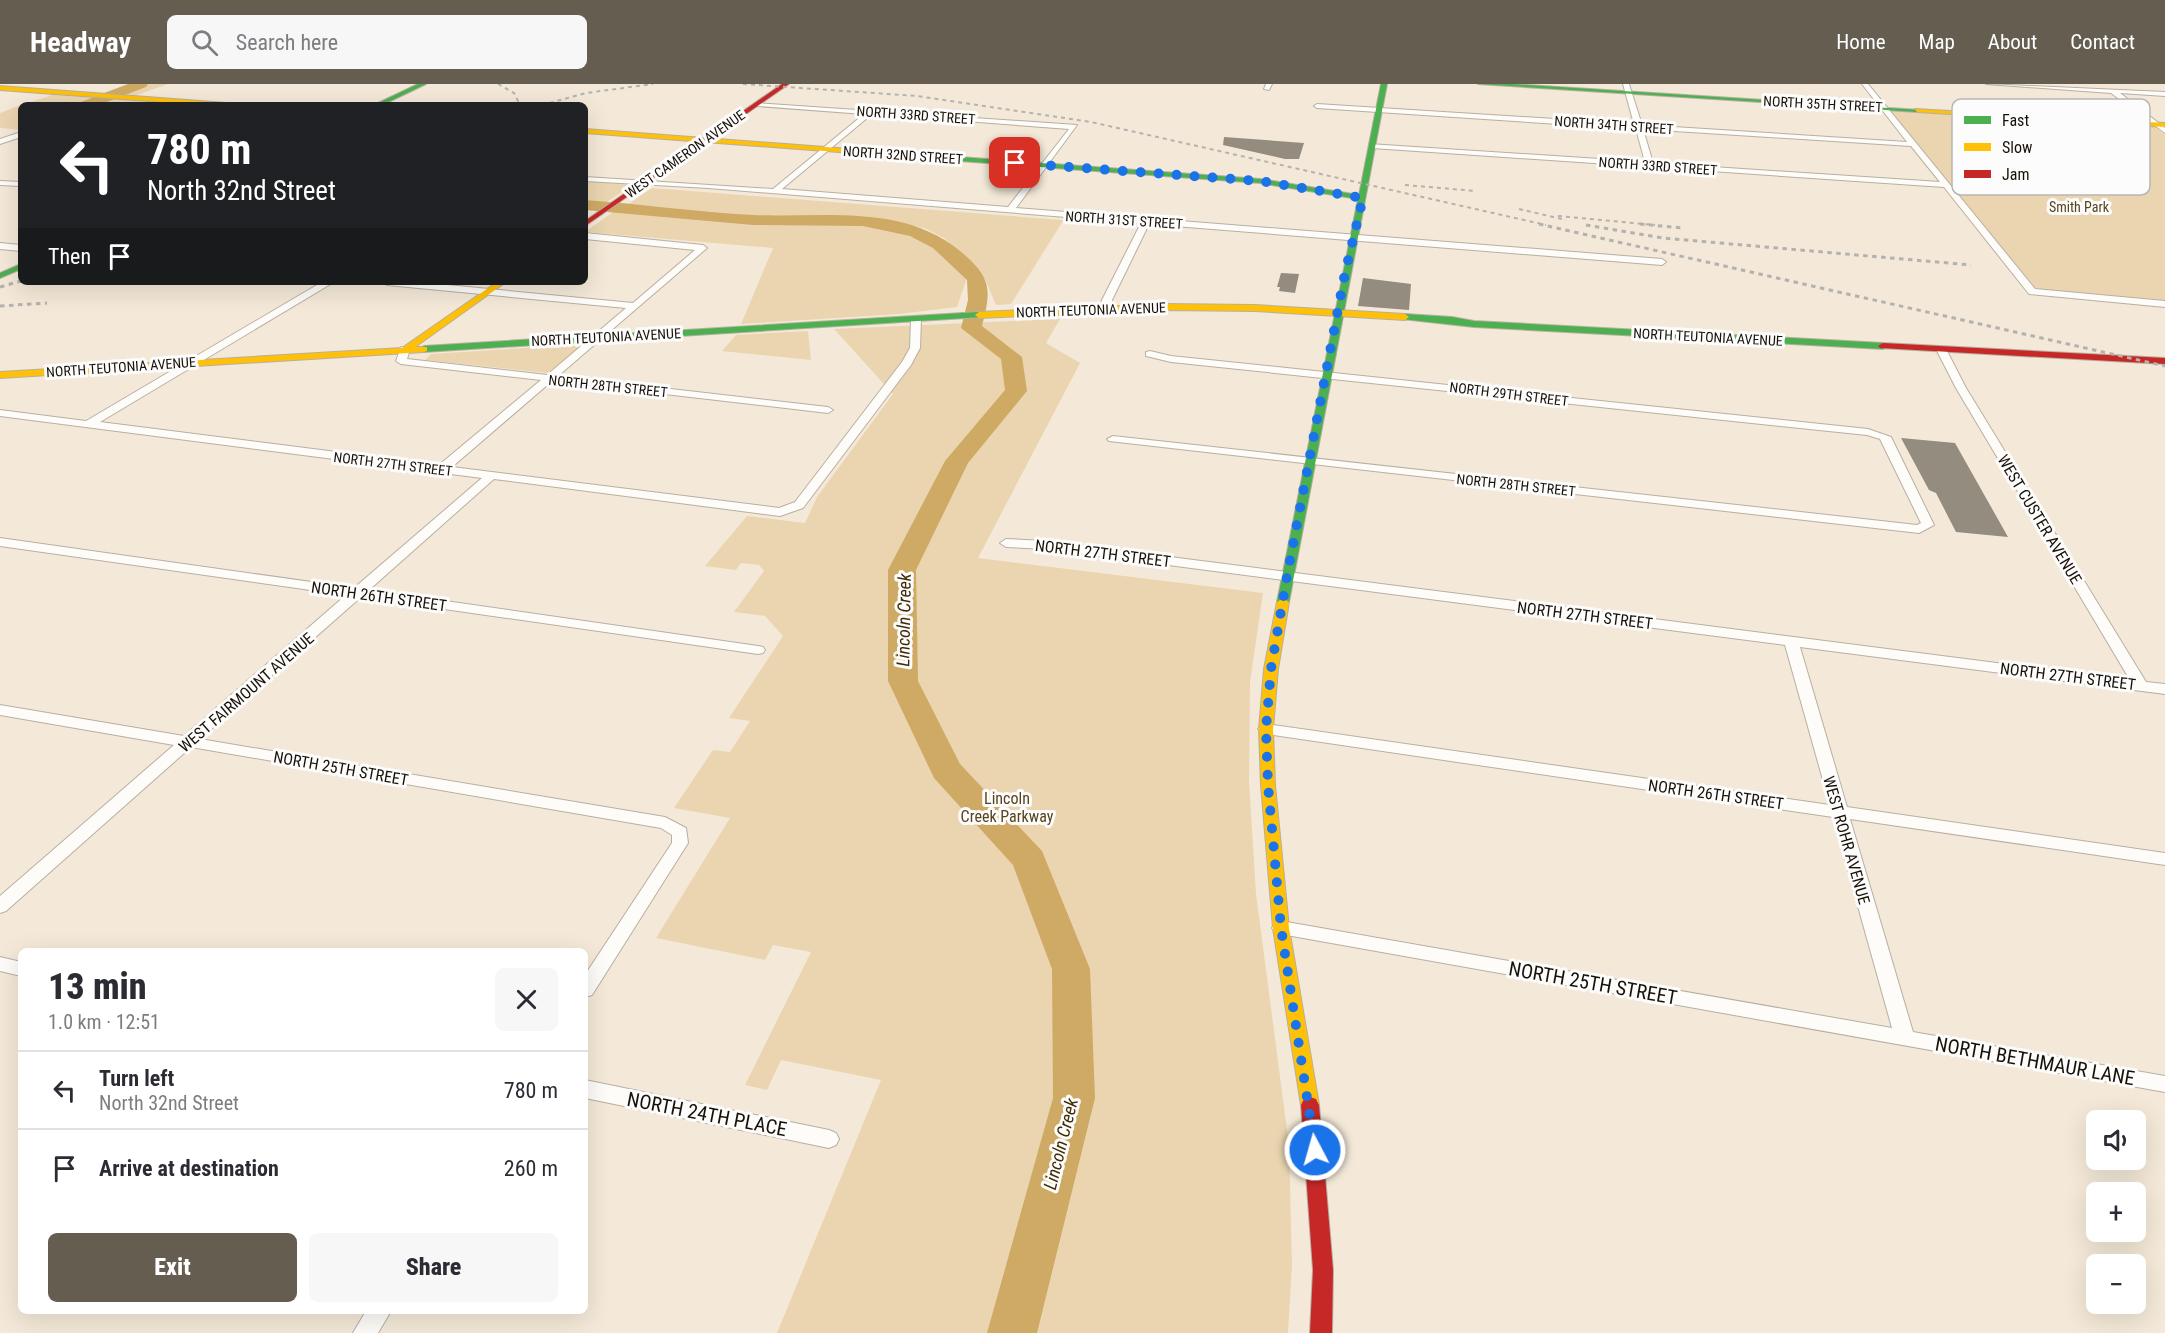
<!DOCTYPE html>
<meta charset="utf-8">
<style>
:root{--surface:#fff;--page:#f7f7f7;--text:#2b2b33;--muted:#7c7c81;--line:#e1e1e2;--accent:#655d50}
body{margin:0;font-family:"Roboto Condensed",sans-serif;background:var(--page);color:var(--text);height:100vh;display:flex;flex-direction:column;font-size:22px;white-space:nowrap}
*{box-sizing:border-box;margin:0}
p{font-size:20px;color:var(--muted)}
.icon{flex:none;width:33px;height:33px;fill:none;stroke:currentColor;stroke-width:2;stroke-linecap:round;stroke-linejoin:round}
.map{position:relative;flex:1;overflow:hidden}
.details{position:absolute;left:18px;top:864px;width:570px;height:366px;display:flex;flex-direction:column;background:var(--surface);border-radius:9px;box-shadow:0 6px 24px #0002}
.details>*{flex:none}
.banner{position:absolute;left:18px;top:18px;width:570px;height:183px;border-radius:9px;box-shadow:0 6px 24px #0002;background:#202124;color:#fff;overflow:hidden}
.controls{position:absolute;left:2086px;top:1026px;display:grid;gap:12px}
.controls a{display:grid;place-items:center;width:60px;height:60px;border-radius:9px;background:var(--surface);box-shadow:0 6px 24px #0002;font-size:30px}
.pin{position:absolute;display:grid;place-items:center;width:51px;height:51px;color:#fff;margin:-26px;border-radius:12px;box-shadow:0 3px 9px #0006}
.me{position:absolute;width:66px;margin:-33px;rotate:354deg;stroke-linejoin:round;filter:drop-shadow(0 0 4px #0008)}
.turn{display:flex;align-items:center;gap:21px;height:126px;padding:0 30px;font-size:27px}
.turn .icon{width:78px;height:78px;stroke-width:2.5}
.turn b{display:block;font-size:42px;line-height:51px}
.then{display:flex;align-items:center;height:57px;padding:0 30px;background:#0003;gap:12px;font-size:22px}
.round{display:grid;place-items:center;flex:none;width:63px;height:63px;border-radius:9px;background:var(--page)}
.summary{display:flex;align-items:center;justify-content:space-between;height:102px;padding:0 30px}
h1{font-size:36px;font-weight:800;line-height:45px}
.action{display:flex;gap:12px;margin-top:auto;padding:12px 30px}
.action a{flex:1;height:69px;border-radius:9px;background:var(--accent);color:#fff;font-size:24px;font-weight:800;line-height:69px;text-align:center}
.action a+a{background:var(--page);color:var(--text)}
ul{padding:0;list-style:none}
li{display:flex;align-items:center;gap:18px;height:78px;padding:0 30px;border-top:2px solid var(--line)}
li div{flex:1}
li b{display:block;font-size:22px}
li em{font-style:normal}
header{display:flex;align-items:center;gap:36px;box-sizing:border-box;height:84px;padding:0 30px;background:var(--accent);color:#fff}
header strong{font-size:28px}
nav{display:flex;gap:33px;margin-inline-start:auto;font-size:21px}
.search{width:420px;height:54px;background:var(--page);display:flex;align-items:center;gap:15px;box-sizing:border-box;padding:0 21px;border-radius:9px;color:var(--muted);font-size:22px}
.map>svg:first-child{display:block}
.green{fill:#ead5b0}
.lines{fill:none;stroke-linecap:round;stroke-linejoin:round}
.river{fill:#ceaa65;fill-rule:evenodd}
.building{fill:#948c7f}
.street-casing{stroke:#b8afa2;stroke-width:2}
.fast-casing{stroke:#b8afa2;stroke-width:2}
.slow-casing{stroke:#b8afa2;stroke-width:2}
.jam-casing{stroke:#b8afa2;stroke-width:2}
.street{fill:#fdfcf9;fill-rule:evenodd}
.fast{fill:#4caf50;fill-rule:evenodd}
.slow{fill:#ffc107;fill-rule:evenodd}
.jam{fill:#c62828;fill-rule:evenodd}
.rail-far1{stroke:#b4b2ae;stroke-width:2;stroke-dasharray:4 4;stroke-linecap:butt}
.rail{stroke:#b4b2ae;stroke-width:3;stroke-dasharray:4.5 4.5;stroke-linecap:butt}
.route{stroke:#1a73e8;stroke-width:10;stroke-dasharray:0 18}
.labels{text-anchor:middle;stroke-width:6;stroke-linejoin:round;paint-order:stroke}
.far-street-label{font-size:14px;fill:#181107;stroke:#fcfcfc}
.far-park-label{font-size:14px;fill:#58431e;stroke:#fcfcfc}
.street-label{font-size:16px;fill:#181107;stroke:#fcfcfc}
.park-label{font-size:16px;fill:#58431e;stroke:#fcfcfc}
.water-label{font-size:18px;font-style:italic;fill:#3f2c04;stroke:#fcfcfc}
.near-street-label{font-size:20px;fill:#181107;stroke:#fcfcfc}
.key{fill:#fcfcfc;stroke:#b8b6b2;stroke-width:1.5}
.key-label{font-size:16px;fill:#181107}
</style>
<header>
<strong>Headway</strong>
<div class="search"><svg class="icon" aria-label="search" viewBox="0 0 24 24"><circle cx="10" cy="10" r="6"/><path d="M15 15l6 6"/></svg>Search here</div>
<nav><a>Home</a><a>Map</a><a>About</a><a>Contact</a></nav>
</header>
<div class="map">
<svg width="2165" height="1249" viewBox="0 0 2165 1249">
<rect width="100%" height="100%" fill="#f4e9d8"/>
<path class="green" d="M130,0H168L137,11L104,9Z
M52,11L194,21H22Z
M21,21V46L0,44V29Z
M1891,27L2153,42L2165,51V216L2044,206L2034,203Z
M585,97L632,101L604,120L585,118Z
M652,104L1062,136L1063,137L1011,220L996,221L985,195L944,154L924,144L878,135L746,132L627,121Z
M616,126L758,138L868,140L912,149L948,174L967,194L957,223L899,230L741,240L773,164L585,148Z
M1060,235L1046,259L1080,279L978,474L1263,509L1250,598L1249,698L1256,810L1289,1061L1292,1180L1288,1249H777L881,996L781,976L767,1006L745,1001L811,868L773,861L765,876L656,854L730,734L674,724L713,666L730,668L750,637L729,634L783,552L765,532L734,528L764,487L759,481L741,479L736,486L705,482L747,432L805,439L817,413L893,310L834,245Z
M808,247L811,276L722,267L736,251Z
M571,261L577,263L578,266L547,289L425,276L431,270Z"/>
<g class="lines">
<path class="river" d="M128,0H148L146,3L99,21H79L81,18Z
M585,116C641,120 697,128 753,131C823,134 902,119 960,167C991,193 992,204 982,242L1022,273L1027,307L968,379L916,486L918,597L960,680L1042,767L1090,885L1095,1014L1037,1249H987L1053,1014L1052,885L1013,781L934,694L888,597V486L945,377L1005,306L1001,275L961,244L968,216L967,196L933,164L910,152L863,142L753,141L585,126Z"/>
</g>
<path class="building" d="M1224,53L1304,59L1299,75H1285L1223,61Z
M1281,189L1299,190L1295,209L1279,207L1280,203H1277Z
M1363,194L1411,200L1409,226L1358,222Z
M1901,354L1955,359L2008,453L1956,448L1936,409L1929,406Z"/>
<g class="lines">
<defs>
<path id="street" d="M1266,0H1272L1269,6L1264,5Z
M1623,0H1629L1642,41L1907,58L1862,0H1868L2035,205L2165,217V223L2029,210L1944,103L1372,64L1369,60L1645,78L1636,45L1317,24L1314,22L1317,20L1634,40ZM1643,45L1911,62L1940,98L1653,79Z
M1986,0L2165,8V12L2120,9L2165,44V49L2111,9Z
M755,19L1077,41L1016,124L1662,175L1666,178L1662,181L1149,140L1112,216L1111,225L1106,228L1101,225L1102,216L1141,139L708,104L585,97V93L773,105L864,30L757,22ZM872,30L1069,45L1008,123L782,105Z
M21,48V53L0,60V55Z
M0,97L21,98V102L0,101Z
M585,149L703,161L707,164L558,292L828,323L833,326L828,329L552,297L452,383L779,424L795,418L902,278L910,264L911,235L916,232L921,235L920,264L911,281L803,424L780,432L494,395L369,506L758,562L763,563L765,566L763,569L758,570L361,513L200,655L665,733L686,744L688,759L592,911L585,913V891L672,759V751L661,744L191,663L6,827L0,829V812L174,661L0,631V621L184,652L346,511L0,462V454L354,504L482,394L0,332V326L86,337L322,198H334L100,338L439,381L541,296L401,280L396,277L401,263L410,265L407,275L547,291L626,224L387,201L382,198H416L633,219L695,166L585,155Z
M0,159L21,161V167L0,165Z
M1942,264L1947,267L1966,304L2146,598L2165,600V610L1800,563L1847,723L2165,769V781L1850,735L1913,948L2165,992V1008L1275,849L1272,844L1275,839L1281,837L1892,944L1833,733L1266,650L1258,645L1266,640L1830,721L1785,561L1045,465L1006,463L1000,459L1006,455L1045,457L2130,596L1956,304L1937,267Z
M1150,267L1171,272L1868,345L1891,353L1934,441L1919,449L1109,357L1107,355L1113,352L1917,441L1921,439L1880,355L1867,351L1171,278L1146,272V268Z
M0,873L21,878V892L0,887Z
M585,996L829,1046L836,1049L839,1055L836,1061L829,1064L585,1014Z
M366,1227H391L378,1249H353Z"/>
<path id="fast" d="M418,0H426L382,21H374Z
M1381,0H1387L1289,518L1283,522L1277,518L1358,115L1260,99L905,73L902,71L905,69L1260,95L1359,111Z
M1478,0H1511L1920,26L1917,28Z
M21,180V185L0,194V189Z
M979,228L983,231L982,233L424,268L419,265L424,262Z
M1405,230L1452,233L1474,237L1883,259L1888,262L1883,265L1474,243L1402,235L1401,233Z"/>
<path id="slow" d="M0,2L227,19L230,21H202L0,6Z
M1915,25L2165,39V43L1917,28Z
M585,45L905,69L908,71L905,73L585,49Z
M497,198H506L415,263H427V267L424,268L0,294V288L402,264Z
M1166,220L1255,221L1405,230L1409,233L1405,236L1255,227L1166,226L979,234L975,231L979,228Z
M1283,514L1289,518L1278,585L1273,645L1275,701L1289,844L1319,1021L1316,1027L1310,1029L1304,1027L1301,1021L1273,844L1261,701L1259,645L1264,585L1277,518Z"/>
<path id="jam" d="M782,0H789L585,142V137Z
M1883,259L2165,274V280L1880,264L1878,262Z
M1310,1013L1316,1015L1319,1021L1333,1186L1332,1249H1310L1313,1186L1301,1021L1304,1015Z"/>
</defs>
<use href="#street" class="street-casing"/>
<use href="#fast" class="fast-casing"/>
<use href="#slow" class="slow-casing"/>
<use href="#jam" class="jam-casing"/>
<use href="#street" class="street"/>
<use href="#fast" class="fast"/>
<use href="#slow" class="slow"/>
<use href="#jam" class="jam"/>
<path class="rail-far1" d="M498,0L514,9L520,21
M743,0L917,12L1091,38L1546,141
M542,21L586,9L653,0
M1405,101L1476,107
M1519,125L1566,136
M1558,132L1655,141"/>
<path class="rail" d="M1539,140L2165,282
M1640,140L1683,144
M1586,141L1663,154L1971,181
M0,203L21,197
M0,222L47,219"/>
</g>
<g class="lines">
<path class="route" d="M1015,79L1260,97L1363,114L1345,189L1287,492L1271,585L1266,645L1268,701L1281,844L1315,1066"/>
</g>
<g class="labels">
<g class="far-street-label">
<text transform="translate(1823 20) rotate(3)" y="5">NORTH 35TH STREET</text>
<text transform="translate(916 31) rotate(4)" y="5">NORTH 33RD STREET</text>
<text transform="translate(1614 41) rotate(4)" y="5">NORTH 34TH STREET</text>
<text transform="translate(685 70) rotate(-35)" y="5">WEST CAMERON AVENUE</text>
<text transform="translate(903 71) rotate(4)" y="5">NORTH 32ND STREET</text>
<text transform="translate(1658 82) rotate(4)" y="5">NORTH 33RD STREET</text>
<text transform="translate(1124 136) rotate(4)" y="5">NORTH 31ST STREET</text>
<text transform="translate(1091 226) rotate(-2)" y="5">NORTH TEUTONIA AVENUE</text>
<text transform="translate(606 253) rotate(-3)" y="5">NORTH TEUTONIA AVENUE</text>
<text transform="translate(1708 253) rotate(3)" y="5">NORTH TEUTONIA AVENUE</text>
<text transform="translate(121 283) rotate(-4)" y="5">NORTH TEUTONIA AVENUE</text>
<text transform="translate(608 302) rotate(6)" y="5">NORTH 28TH STREET</text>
<text transform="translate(1509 310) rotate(7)" y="5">NORTH 29TH STREET</text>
<text transform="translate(393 380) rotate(7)" y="5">NORTH 27TH STREET</text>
<text transform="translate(1516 401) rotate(6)" y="5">NORTH 28TH STREET</text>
</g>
<g class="far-park-label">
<text x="2079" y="128">Smith Park</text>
</g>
<g class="street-label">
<text transform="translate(2040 435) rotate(59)" y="6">WEST CUSTER AVENUE</text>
<text transform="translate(1103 469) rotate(7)" y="6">NORTH 27TH STREET</text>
<text transform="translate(379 512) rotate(8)" y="6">NORTH 26TH STREET</text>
<text transform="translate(1585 531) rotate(7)" y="6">NORTH 27TH STREET</text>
<text transform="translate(2068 592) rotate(7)" y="6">NORTH 27TH STREET</text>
<text transform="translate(246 608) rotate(-41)" y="6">WEST FAIRMOUNT AVENUE</text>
<text transform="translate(341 684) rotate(10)" y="6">NORTH 25TH STREET</text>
<text transform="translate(1716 710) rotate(8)" y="6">NORTH 26TH STREET</text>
<text transform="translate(1847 756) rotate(74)" y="6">WEST ROHR AVENUE</text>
</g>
<g class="park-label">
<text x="1007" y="720">Lincoln<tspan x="1007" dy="18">Creek Parkway</tspan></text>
</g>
<g class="water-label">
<text transform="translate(904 536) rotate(-89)" y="6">Lincoln Creek</text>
<text transform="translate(1061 1060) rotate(-76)" y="6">Lincoln Creek</text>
</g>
<g class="near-street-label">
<text transform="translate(1593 899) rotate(10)" y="7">NORTH 25TH STREET</text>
<text transform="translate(2035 977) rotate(10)" y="7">NORTH BETHMAUR LANE</text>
<text transform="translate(707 1030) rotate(11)" y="7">NORTH 24TH PLACE</text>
</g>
</g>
<rect x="1952" y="15" width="198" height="96" rx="9" class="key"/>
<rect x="1964" y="32" width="27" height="8" fill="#4caf50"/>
<rect x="1964" y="59" width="27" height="8" fill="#ffc107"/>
<rect x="1964" y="86" width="27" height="8" fill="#c62828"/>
<g class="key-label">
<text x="2002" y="42">Fast</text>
<text x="2002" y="69">Slow</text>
<text x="2002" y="96">Jam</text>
</g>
</svg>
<div class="controls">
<a><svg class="icon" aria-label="sound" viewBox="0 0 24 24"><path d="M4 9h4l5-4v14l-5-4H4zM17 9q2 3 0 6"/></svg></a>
<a>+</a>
<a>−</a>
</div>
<div class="pin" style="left:1015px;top:79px;background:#d93025"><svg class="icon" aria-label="arrive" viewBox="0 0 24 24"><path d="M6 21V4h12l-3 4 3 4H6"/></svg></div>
<svg class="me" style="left:1315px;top:1066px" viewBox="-20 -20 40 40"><circle r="17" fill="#1a73e8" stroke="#fff" stroke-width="3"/><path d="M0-11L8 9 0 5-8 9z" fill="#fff"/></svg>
<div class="banner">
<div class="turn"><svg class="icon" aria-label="left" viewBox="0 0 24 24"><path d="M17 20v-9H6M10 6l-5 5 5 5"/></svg><div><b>780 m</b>North 32nd Street</div></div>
<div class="then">Then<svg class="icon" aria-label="arrive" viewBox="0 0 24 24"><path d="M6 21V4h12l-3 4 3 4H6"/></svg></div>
</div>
<section class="details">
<div class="summary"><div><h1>13 min</h1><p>1.0 km · 12:51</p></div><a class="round"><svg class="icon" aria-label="close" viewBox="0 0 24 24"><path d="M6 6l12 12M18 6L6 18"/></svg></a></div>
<ul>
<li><svg class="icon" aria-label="left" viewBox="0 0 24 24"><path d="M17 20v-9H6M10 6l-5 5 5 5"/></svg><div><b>Turn left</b><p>North 32nd Street</p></div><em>780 m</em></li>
<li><svg class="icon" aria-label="arrive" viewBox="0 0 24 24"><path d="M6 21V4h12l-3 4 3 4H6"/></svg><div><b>Arrive at destination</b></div><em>260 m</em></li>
</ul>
<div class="action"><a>Exit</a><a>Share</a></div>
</section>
</div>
